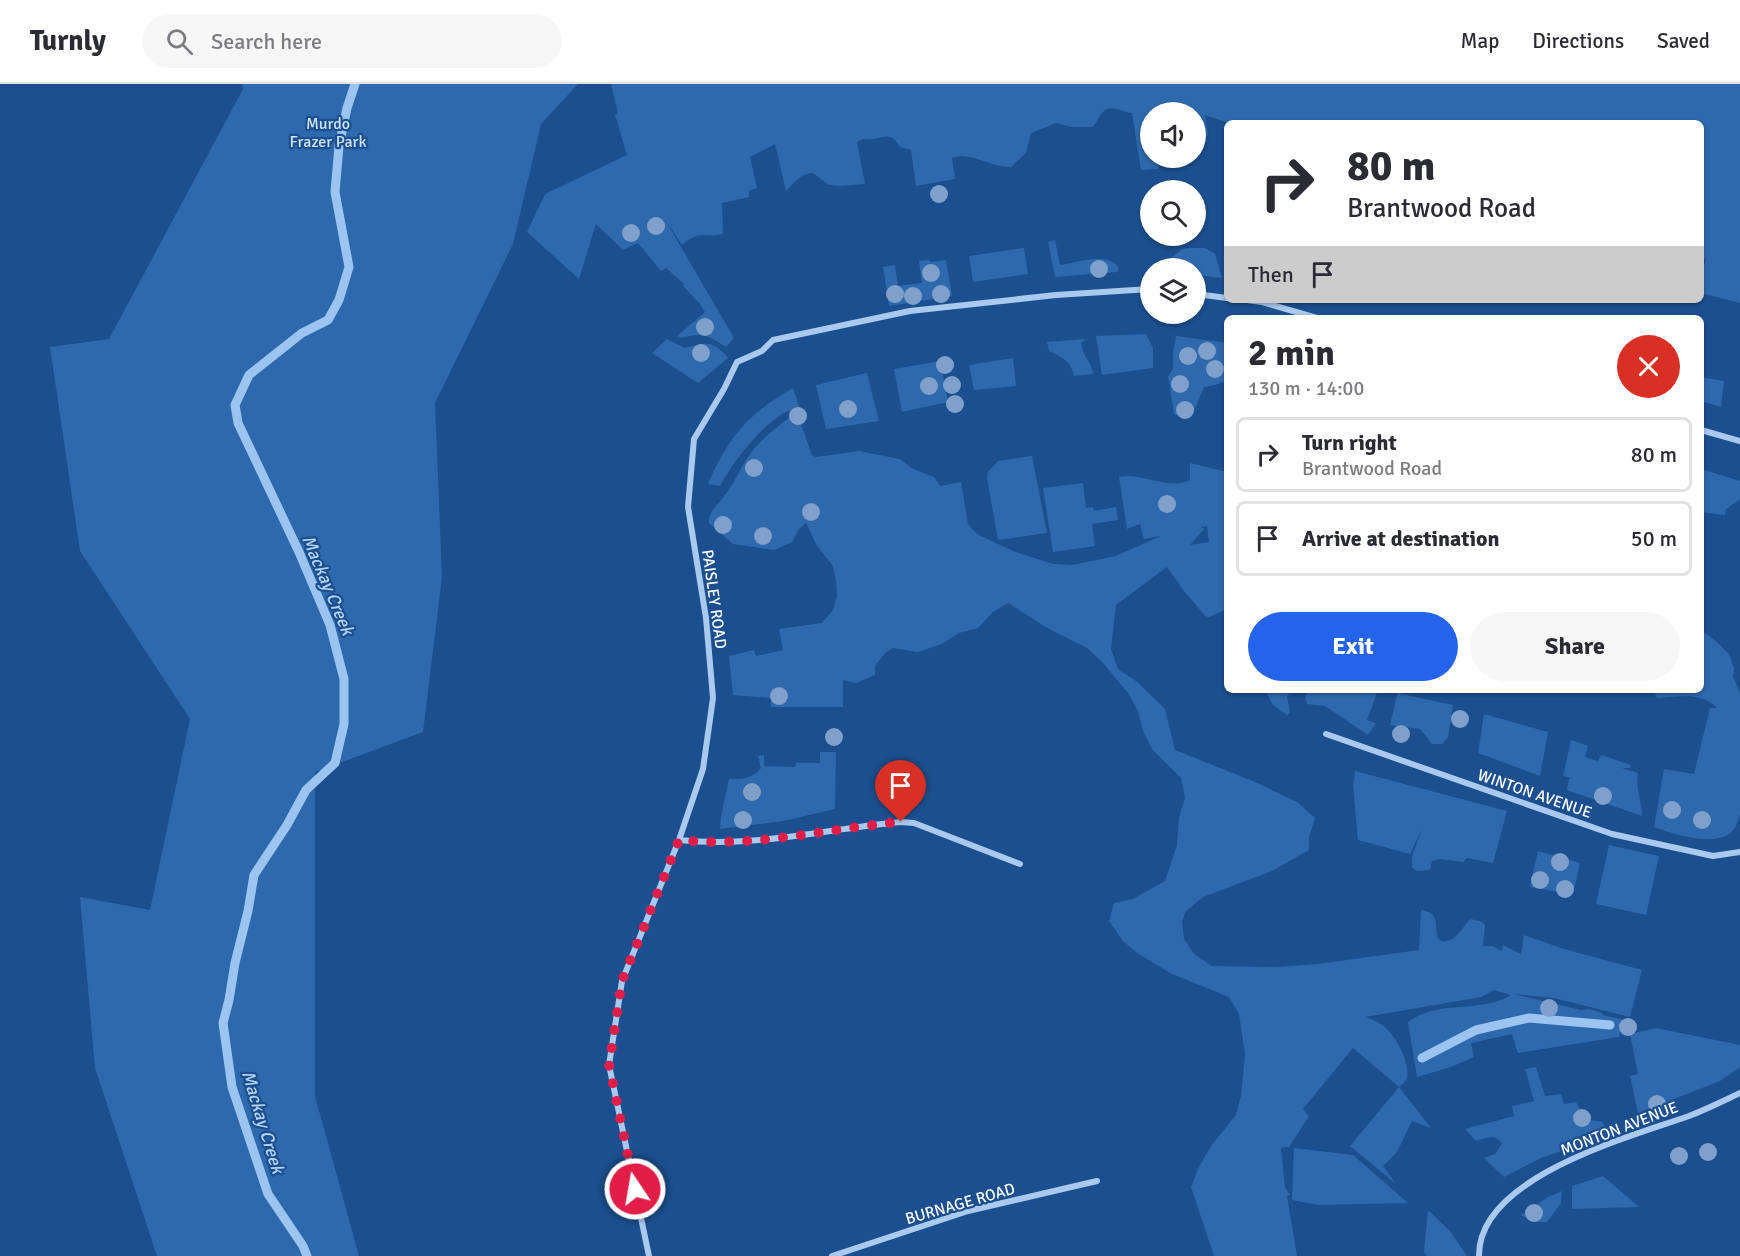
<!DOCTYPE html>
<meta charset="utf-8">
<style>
:root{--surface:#fff;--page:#f7f7f7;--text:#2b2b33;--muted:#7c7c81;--line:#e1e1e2;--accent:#2563eb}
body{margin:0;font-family:Signika,sans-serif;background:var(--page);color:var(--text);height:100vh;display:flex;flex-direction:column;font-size:22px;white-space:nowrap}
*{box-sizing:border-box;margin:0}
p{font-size:20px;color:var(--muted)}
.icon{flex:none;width:33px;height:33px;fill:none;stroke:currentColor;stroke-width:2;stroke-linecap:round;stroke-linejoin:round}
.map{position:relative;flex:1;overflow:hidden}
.sheet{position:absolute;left:1224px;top:231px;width:480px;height:378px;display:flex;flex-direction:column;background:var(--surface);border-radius:9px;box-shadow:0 2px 4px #0004}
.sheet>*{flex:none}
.top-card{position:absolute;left:1224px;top:36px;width:480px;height:183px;border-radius:9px;box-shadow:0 2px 4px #0004;background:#fff;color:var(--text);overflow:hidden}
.buttons{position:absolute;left:1140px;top:18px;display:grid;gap:12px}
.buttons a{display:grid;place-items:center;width:66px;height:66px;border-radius:50%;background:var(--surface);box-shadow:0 2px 4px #0004;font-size:30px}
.pin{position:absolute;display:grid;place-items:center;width:51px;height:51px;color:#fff;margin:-62px -26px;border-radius:50% 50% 50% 0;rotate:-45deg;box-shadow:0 0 6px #0007}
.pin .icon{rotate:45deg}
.me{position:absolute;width:66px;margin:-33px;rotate:348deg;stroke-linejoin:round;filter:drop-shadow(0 0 4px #0008)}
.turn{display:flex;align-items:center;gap:21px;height:126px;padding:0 24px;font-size:27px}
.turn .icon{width:78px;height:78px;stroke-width:2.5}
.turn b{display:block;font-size:42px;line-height:51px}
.then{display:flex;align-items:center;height:57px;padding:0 24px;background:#0003;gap:12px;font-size:22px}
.round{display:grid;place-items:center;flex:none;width:63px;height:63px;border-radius:32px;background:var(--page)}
.headline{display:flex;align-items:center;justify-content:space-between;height:102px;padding:0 24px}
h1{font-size:36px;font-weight:700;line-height:45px}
.cta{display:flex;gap:12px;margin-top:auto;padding:12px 24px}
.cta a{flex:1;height:69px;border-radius:36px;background:var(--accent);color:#fff;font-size:24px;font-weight:700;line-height:69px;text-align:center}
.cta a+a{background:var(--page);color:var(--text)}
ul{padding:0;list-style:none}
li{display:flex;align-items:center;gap:18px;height:75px;margin:0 12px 9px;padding:0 12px;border:3px solid var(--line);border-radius:9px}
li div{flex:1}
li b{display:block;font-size:22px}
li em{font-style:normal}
header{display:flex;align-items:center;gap:36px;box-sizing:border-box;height:84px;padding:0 30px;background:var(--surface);border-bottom:2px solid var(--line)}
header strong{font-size:28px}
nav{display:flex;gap:33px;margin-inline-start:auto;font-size:21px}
.search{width:420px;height:54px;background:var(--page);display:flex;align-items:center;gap:15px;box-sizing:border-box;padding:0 21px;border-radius:33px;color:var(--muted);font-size:22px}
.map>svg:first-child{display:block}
.green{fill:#2e69ad;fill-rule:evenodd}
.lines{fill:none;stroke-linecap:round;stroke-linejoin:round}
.stream{stroke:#9cc4f0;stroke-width:9}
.street{stroke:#a9c9ee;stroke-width:6}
.tree{fill:#7ea0ca}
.route{stroke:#e11d48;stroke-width:10;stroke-dasharray:0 18}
.labels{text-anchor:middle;stroke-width:4.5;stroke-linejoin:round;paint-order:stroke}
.park-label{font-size:16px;fill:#cfe3fa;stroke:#1b4f8f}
.street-label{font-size:16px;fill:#fff;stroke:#1b4f8f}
.water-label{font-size:18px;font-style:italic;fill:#b5d3f5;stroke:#1b4f8f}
</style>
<header>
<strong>Turnly</strong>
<div class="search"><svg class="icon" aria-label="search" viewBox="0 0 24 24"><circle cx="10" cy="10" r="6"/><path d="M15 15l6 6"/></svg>Search here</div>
<nav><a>Map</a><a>Directions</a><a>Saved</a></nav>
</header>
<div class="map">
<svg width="1740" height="1172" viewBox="0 0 1740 1172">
<rect width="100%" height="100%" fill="#1b4f8f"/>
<path class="green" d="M242,0H578L541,40L513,160L435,319L442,493L423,648L315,688V1012L359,1172H157L95,984L80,813L150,826L190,635L80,467L50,263L109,255L243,5Z
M611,0H1740V219L1701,209V192L1706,174L1701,179V39H1229L1205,31L1208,52L1196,50V28H1150V74H1161L1158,85L1141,86L1132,29C1120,28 1111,18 1101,30C1098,35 1096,39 1093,43H1071L1056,39L1031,49L1026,69L1011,83C990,84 973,67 952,74L955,95L916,102L911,66L900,63C889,43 880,58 863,55L857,58L865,100L840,102L829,101L813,89C801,89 794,99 786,107L775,60L750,73L757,104L749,107V113L722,119L723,150C702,155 701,145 682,161L663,132L734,254L726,263C707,251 703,248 681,254L677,252L705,228L700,220L683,202L684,200L666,184L661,187L638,159L623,166L596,140L579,195L527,148L545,110L627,71L615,31L618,29Z
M1055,156L1060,181C1077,179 1108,167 1119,184L1117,188L1055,193L1048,158Z
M1024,164L1028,190L973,198L969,172Z
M1192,164H1205L1215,170L1222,194L1196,191V184H1170V175L1182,165Z
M929,176L930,178L946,176L952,212L889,222L883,183L895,181L898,202L922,199L919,177Z
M1146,250L1153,264V284L1102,291L1096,252Z
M1176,252L1227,259V296L1215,301L1204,303L1193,329L1184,335L1174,330L1168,292L1173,285V269Z
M667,255L684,264C705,259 713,255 728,274L698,299L652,269Z
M1086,255L1081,259C1082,271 1092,279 1093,290L1074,292C1071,277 1062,273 1049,267L1047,258Z
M1013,274L1016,302L974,306L969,281Z
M940,277L948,318L902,328L894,285Z
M867,289L879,337L826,345L816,301Z
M1701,293L1724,297L1721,323L1701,317Z
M793,304L800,324C794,326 787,327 782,330C759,345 733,378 720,402L708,400C728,353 748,330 793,304Z
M794,330L800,337L812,371L816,373L859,367L900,375L913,385L934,393L940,402L961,398L968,440L977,450L1013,467L1053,480L1072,481L1116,472L1161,452L1144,455L1140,440L1127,445L1119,393C1143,388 1170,407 1190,396V379L1227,388V525L1207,534L1184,507L1167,483L1116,521L1111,565L1118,585L1136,597L1165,625L1175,666L1255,698L1297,718L1315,734L1309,753V766L1272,787L1203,813L1186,827L1182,837L1184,855L1194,870L1212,882L1276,883L1318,880L1419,866L1421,826C1426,827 1431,828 1434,833C1439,840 1431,863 1450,856C1459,853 1463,841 1471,835L1482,838L1485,841L1483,862H1492L1502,867L1503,861L1521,870L1524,851L1564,865L1642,886L1630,933L1554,914L1513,910L1581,926L1589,925L1602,929L1603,931L1624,936L1619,953L1518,969L1512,950L1471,959L1474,973L1451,983L1417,993L1408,938C1439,915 1480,930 1511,911L1494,906L1481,913L1365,933C1370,935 1377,937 1382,941C1394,948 1413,982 1406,996C1404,999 1401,1001 1399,1003L1431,1044L1412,1037L1397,1068L1383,1082L1396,1100L1350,1062L1399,1003L1353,964L1303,1025L1309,1032L1289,1063L1281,1064L1285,1103L1290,1111L1287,1112L1297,1172H1214L1191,1103L1198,1085L1211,1062L1236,1031L1241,1012L1245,970L1239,930L1229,913L1172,890L1137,869L1123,857L1109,837L1114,819L1133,815L1165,797L1177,761L1179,733L1185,714L1181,694L1152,665L1143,647L1138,627L1128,609L1103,579L1087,564L1049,545L1008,519L993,528L978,544L959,549L942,560L918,568L893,564L885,569L875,582V591L856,599L843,596V623H771V614L733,611L729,572L754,566L756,572L783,566L779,545L822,539L833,526L837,512L836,497L833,482L817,462L806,439L799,445L792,458L774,466L733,460L709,439C708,427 719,420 725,411C737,396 742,378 755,364C766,351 781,340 794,330ZM1207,442L1209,458L1190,461L1204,445L1201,443Z
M1032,372L1047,449L998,456L987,394L988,388L998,377Z
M1701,385L1740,397V415L1726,425L1725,431L1701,428Z
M1083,399L1086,424L1093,423L1094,427L1116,423L1118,436L1092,440L1095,462L1053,468L1043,404Z
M1701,546L1717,558L1729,570L1734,584L1733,593L1740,609V731C1738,735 1737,741 1735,744C1721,766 1673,750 1654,743L1664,685L1694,690L1710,624H1717C1702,607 1677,613 1657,614L1655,610L1657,606H1701Z
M1265,606H1292L1287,612L1290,629L1287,631L1273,621Z
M1308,606H1378L1367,636L1376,639L1368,651L1325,622L1307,620L1305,614Z
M1398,607L1402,610L1453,621L1448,653L1442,660H1432L1420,645L1390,641Z
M1484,630L1548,648L1540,692L1478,669Z
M1571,656L1588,662L1585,673L1598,677L1601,671L1631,681L1630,684H1622L1638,689C1635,704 1642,717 1642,732L1567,706L1569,695L1571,694L1563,692Z
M820,668H836L835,725L783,737L720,745L721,732L729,695C743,695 751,696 761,684L758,672L764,671V682L795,683L796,679H820Z
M1355,687L1507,727L1493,779L1467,774L1463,778L1440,775L1432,777L1430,786L1417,787L1412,783V773L1422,745L1410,770L1358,756L1353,701Z
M1609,761L1659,772L1646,831L1596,820Z
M1538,767L1580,779L1573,810L1530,803Z
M1656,944L1740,961V983L1720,997L1638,1029L1630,992L1638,990L1630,950Z
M1536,983L1545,1012L1561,1010L1564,1020L1576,1018L1586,1035L1602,1038L1609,1050L1539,1075L1504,1093L1484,1074L1495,1070L1502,1060C1496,1049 1486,1054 1476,1057L1465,1045L1514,1032L1512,1022L1534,1017L1525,985Z
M1294,1064L1353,1071L1408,1119L1318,1121L1292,1116Z
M1603,1092L1639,1123L1572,1125V1102Z
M1562,1107L1561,1119L1547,1138H1535L1521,1131L1548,1113Z
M1428,1126L1450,1147L1467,1172H1427L1424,1168Z"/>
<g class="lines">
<path class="stream" d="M1422,974L1476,946L1529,934L1610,941
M307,1172L303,1162L268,1110L232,1003L223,939L229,916L235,879L248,827L254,791L287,741L306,706L335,679L344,640V595L330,541L299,468L238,339L235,321L249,291L302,249L328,236L339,216L349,183L335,108L339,62L347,24L355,0"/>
<path class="street" d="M1196,210L1227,214
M1247,216L1262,218L1317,234
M1701,346L1740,357
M1326,650L1612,750L1713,772L1740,768
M679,756C757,764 825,745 901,738L914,739L1020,780
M649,1172L609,981L622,897L679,756L703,685L713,614L706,534L688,423L694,355L724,305L737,278L762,267L773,256L910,227L1056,211L1150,205
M832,1172L968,1127L1097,1097
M1479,1172C1478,1093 1630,1053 1689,1032C1707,1025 1723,1017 1740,1009"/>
</g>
<g class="tree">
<circle cx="939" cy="110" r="9"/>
<circle cx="656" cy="142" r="9"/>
<circle cx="631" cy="149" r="9"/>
<circle cx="1099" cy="185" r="9"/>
<circle cx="931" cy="189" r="9"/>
<circle cx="895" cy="210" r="9"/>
<circle cx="941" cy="210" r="9"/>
<circle cx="913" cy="212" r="9"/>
<circle cx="705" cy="243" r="9"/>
<circle cx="1207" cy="267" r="9"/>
<circle cx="701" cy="269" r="9"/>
<circle cx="1188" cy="272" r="9"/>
<circle cx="945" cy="281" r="9"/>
<circle cx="1215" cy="285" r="9"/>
<circle cx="1180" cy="300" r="9"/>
<circle cx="952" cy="301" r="9"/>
<circle cx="929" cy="302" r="9"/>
<circle cx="955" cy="320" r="9"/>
<circle cx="848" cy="325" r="9"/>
<circle cx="1185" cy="326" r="9"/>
<circle cx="798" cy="332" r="9"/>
<circle cx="754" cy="384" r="9"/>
<circle cx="1167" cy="420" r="9"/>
<circle cx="811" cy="428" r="9"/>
<circle cx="723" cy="441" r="9"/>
<circle cx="763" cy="452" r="9"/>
<circle cx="779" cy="612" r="9"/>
<circle cx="1460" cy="635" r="9"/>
<circle cx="1401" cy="650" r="9"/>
<circle cx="834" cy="653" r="9"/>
<circle cx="752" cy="708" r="9"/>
<circle cx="1603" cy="712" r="9"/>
<circle cx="1672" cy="726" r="9"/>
<circle cx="743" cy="736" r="9"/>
<circle cx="1702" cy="736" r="9"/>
<circle cx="1560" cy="778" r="9"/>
<circle cx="1540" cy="796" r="9"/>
<circle cx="1565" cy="805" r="9"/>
<circle cx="1549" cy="924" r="9"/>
<circle cx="1628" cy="943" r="9"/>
<circle cx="1657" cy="1020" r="9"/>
<circle cx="1582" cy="1034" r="9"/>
<circle cx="1708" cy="1068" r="9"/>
<circle cx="1679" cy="1072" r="9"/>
<circle cx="1534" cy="1129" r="9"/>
</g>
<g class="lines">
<path class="route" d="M635,1105L609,981L622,897L679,756C756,764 825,745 901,738"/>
</g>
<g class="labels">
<g class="park-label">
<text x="328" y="45">Murdo<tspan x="328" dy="18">Frazer Park</tspan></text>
</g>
<g class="street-label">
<text transform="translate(715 515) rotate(82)" y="6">PAISLEY ROAD</text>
<text transform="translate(1535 709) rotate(19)" y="6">WINTON AVENUE</text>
<text transform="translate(1619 1044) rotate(-21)" y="6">MONTON AVENUE</text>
<text transform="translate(960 1119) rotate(-16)" y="6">BURNAGE ROAD</text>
</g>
<g class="water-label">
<text transform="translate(328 501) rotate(67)" y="6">Mackay Creek</text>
<text transform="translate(263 1038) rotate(73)" y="6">Mackay Creek</text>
</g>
</g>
</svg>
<div class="buttons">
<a><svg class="icon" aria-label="sound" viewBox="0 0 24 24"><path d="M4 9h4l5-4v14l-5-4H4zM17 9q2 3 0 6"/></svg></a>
<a><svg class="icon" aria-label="search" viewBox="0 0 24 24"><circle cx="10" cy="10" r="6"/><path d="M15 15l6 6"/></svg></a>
<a><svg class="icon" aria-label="layers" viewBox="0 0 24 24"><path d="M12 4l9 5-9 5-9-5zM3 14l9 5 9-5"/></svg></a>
</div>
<div class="pin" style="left:901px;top:738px;background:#d93025"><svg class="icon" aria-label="arrive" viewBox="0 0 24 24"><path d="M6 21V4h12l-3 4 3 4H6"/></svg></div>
<svg class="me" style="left:635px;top:1105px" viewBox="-20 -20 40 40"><circle r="17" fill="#e11d48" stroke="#fff" stroke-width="3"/><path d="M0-11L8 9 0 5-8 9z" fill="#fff"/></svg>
<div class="top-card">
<div class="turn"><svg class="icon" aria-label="right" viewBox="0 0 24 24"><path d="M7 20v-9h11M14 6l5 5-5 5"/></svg><div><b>80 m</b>Brantwood Road</div></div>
<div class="then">Then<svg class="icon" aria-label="arrive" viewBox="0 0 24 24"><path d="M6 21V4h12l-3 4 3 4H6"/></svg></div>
</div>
<section class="sheet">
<div class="headline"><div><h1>2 min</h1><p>130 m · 14:00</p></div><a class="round" style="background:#d93025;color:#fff"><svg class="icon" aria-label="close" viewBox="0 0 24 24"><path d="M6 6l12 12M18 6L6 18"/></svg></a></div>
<ul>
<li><svg class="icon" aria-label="right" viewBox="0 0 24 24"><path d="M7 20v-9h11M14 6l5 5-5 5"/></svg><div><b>Turn right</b><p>Brantwood Road</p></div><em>80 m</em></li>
<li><svg class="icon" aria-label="arrive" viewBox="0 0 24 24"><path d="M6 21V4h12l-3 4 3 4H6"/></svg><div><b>Arrive at destination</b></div><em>50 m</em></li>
</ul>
<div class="cta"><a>Exit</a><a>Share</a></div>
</section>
</div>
